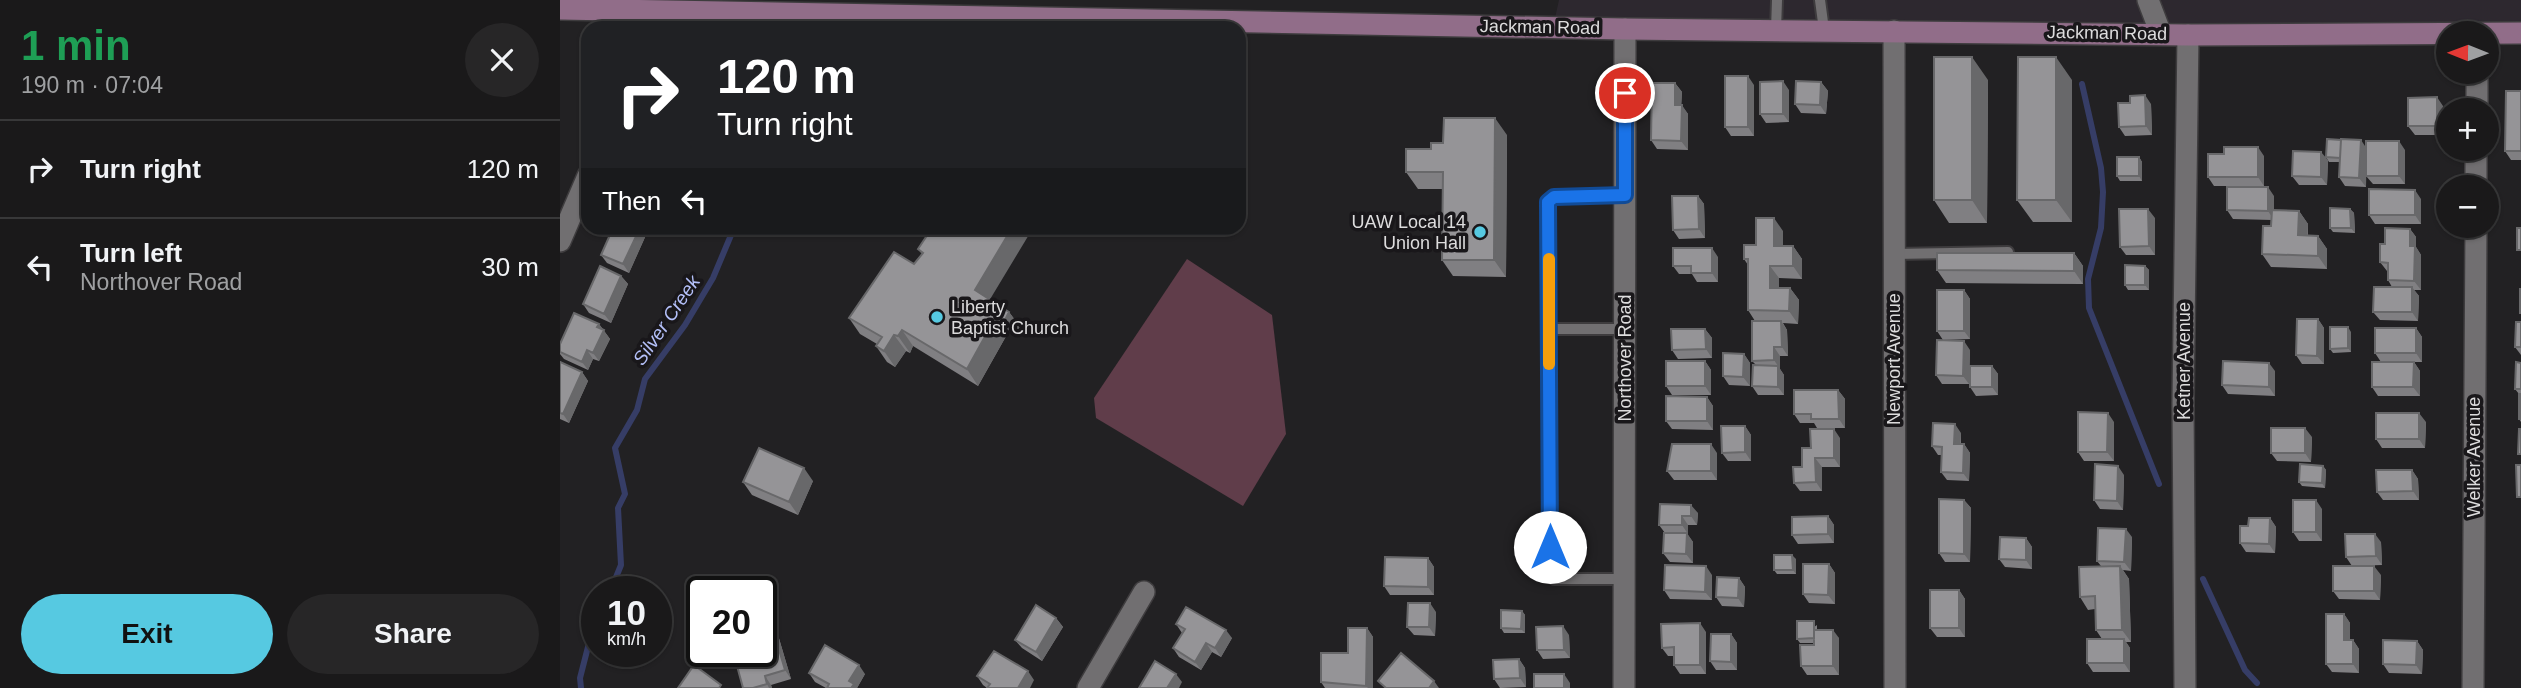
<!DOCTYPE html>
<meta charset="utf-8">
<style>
:root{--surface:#1a191a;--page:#272627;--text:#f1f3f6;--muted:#9fa0a2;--line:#383839;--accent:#56c9e1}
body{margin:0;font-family:Helvetica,sans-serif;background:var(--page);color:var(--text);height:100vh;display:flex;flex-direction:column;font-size:26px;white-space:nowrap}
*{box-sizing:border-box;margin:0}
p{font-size:23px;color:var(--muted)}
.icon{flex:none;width:38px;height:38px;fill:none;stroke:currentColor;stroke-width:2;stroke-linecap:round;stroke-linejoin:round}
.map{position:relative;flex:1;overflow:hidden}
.details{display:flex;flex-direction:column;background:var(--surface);width:560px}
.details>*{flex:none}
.guide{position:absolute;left:21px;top:21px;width:665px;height:214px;border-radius:21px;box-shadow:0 2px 5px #0004,0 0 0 2px var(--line);background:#202124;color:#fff;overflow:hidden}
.needle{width:46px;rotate:271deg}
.fabs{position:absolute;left:1876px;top:21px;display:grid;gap:14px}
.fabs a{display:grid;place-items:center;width:63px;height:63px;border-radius:50%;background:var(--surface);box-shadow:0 2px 5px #0004,0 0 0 2px var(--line);font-size:35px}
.speed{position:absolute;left:21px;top:576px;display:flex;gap:14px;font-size:35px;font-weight:700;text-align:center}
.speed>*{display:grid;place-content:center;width:91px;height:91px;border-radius:50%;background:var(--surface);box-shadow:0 2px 5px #0004,0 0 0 2px var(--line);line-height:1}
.speed small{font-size:18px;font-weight:400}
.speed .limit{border:4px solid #111;border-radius:10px;background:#fff;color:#111}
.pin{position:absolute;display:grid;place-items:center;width:60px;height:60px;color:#fff;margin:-30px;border:4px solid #fff;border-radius:50%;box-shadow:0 2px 7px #0007}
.me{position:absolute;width:77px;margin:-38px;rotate:0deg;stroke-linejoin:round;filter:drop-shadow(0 0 5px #0008)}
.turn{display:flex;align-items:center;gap:24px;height:147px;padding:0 21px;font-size:32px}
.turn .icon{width:91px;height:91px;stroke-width:2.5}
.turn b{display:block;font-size:49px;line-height:60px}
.then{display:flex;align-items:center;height:66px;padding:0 21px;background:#0003;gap:14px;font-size:26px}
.round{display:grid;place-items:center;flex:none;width:74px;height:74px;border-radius:37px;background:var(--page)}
.head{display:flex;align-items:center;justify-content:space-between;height:119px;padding:0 21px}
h1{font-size:42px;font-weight:700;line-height:52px;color:#1e9e55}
.primary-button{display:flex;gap:14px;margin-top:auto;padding:14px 21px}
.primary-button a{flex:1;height:80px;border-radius:42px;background:var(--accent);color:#111;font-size:28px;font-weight:700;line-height:80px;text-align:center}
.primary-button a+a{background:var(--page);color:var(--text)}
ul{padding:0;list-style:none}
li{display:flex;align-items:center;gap:21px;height:98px;padding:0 21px;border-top:2px solid var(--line)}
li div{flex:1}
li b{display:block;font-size:26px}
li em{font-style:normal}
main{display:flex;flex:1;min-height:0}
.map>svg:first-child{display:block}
.built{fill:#2d282f}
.garden{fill:#603d4a}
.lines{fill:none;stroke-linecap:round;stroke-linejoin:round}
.stream{stroke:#363d66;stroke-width:6}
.service-casing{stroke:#3e3c3e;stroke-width:14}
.minor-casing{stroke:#3e3c3e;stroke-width:24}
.secondary-casing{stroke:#3e3c3e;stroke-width:24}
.service{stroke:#716f71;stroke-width:10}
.minor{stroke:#716f71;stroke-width:21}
.secondary{stroke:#916d89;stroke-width:21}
.wall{fill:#807f82}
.shaded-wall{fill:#68686a}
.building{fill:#959497;stroke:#68686a;stroke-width:2}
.route-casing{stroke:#114b97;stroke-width:18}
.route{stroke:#1a73e8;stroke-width:12}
.slow{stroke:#f59e0b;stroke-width:12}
.poi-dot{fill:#56c9e1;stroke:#19171a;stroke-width:2.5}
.labels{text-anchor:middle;stroke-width:7;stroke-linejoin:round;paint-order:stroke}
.street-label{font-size:18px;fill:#dddcdd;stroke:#19171a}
.poi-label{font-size:18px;fill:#dddcdd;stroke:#19171a;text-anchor:end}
.water-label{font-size:19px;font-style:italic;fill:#b4c0f9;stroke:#19171a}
</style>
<main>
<section class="details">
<div class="head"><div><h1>1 min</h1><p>190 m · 07:04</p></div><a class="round"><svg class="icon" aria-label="close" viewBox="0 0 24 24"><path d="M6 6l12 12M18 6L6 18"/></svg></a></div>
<ul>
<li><svg class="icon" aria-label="right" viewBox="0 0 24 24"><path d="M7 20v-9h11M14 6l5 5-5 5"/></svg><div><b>Turn right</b></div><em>120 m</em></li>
<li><svg class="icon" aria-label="left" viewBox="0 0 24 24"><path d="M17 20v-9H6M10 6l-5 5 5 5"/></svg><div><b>Turn left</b><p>Northover Road</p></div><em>30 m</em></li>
</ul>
<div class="primary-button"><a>Exit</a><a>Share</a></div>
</section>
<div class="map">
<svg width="1961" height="688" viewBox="0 0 1961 688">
<rect width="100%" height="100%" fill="#222123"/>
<path class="built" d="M999,0H1961V34L993,27Z"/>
<path class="garden" d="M627,259L712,315L726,434L683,506L536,418L534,398Z"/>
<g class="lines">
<path class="stream" d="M1522,84L1541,168L1543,192L1541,228L1528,279L1529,308L1599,484
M1643,579L1685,670L1697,683
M50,592L61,565L58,508L65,494L55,448L77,410L85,379L125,325L153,278L174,228
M21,688L20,678L37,612"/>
<defs>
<path id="service" d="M1260,0L1264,30
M1216,30L1217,0
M1334,254L1448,252
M989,329H1065
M1064,579H994L991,574L988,202L994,197L1065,195"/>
<path id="minor" d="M1588,0L1601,34
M60,28L61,10
M1334,31L1335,688
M1917,110V72
M1916,187V149
M0,241L28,176
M528,688L584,592
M1064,688L1065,29
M1625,688L1623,403L1628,35
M1913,688L1916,226"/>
<path id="secondary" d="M0,9L1065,29L1628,35L1961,33"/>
</defs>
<use href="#service" class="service-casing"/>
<use href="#minor" class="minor-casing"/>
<use href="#secondary" class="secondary-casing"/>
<use href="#service" class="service"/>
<use href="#minor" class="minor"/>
<use href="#secondary" class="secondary"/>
</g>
<path class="wall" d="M1428,80L1427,223H1389L1374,200Z
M1512,80V222H1473L1457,200Z
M1261,82L1268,91L1266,114L1241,113L1235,104Z
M1115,83L1122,92L1121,105L1128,114V150L1097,149L1091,140Z
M1194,85V136H1171L1165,127Z
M1229,90V122L1206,123L1200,114Z
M1961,91V160H1951L1945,151Z
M1591,104L1592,135L1565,136L1559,127Z
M1883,106V135H1855L1848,126Z
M947,135L946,277L893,276L882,260V189H858L846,172L871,149L883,143Z
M1806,148L1845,150V184H1813L1806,176V165V187L1785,186L1779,177L1780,162H1769L1766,157Z
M1704,156V186H1654L1648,177Z
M1579,157L1582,162V181H1560L1557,176Z
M1768,160L1767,185H1739L1732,176Z
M1138,196L1144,204L1145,238L1119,239L1113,230Z
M1714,196V210L1739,211L1748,224V235L1758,236L1767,249V269L1711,267L1702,254L1711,226L1712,220L1673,219L1667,210Z
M1861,199V224H1815L1809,215Z
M1790,209L1794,213L1795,233L1773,232L1770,228Z
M1595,218V255H1566L1560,247Z
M53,228H81L86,235L69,273L47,263L41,255Z
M1850,229L1856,237V247L1861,255V290H1854L1859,296L1858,321L1820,320L1813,312L1832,287L1828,280V271H1827L1820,262L1825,244Z
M1223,231V246H1233L1242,259V279L1219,278V288H1230L1239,300L1238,324L1223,323L1227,330L1228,356H1220V369L1224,375V395H1198L1192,386L1196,365L1192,361L1195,321L1188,310V265L1184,259L1196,245Z
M358,249L449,312L461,328L456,336L449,331L418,386L353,346L350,353L346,351L335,367L327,362L316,346L317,344L300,334L289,318L354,264L362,254Z
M1514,253L1523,266V284L1386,283L1377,270Z
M1158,257V282H1137L1132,274H1119L1113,266Z
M1585,266L1589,270V290H1568L1565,285Z
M61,276L68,284L51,323L29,313L23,304Z
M1404,290L1410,299V339L1383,340L1377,331Z
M1758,319L1764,328V364H1742L1736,355Z
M1961,322V355L1955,347Z
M39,324L50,339L39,361L33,359L28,370L4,359L0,354V344Z
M1856,328L1862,337V362H1821L1815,353Z
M1145,329L1152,338V358L1118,359L1112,350Z
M1791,332V352L1773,353L1770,349Z
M1410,350L1409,384H1382L1376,375Z
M1184,354L1190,363V386L1169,385L1163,376Z
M1145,361L1151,370V395H1112L1106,386Z
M0,362L22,372L28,381L9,423L0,419Z
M1854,362L1860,371V396H1818L1812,387Z
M1961,363V422L1959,419V394L1955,389Z
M1432,366L1438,374V395L1416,396L1410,387Z
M1715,371V396L1668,394L1662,385Z
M1278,390L1285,399V428H1257L1254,423H1240L1234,414Z
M1147,397L1153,406V430L1112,429L1106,421Z
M1554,422V461H1524L1518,452Z
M1866,422L1865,448H1822L1816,439Z
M1185,426L1191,435V461H1168L1162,453Z
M1401,433V444H1404L1410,453L1409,481L1387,480L1381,472L1382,455H1378L1372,446Z
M1752,437L1751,462L1717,461L1711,453Z
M1280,438V467H1262V491H1240L1234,483L1251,448Z
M1157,453V480H1114L1107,471Z
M1763,466L1766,470L1765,488L1742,486L1739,482Z
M1852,470L1858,479L1859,500H1823L1817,492Z
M1564,475L1563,510L1540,509L1534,500Z
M253,481L238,515L192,495L183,482Z
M1404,500L1411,508L1410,562H1385L1379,553Z
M1100,504L1138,513L1137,525H1128L1127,534L1133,542V563L1110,562L1103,553L1105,533L1099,525Z
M1762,509V541H1739L1733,532Z
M1268,516L1274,525V543L1238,544L1232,535Z
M1710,518L1716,527L1715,553L1686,552L1680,543Z
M1572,537L1571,571L1563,570L1569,579L1571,642H1566L1570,648V672H1533L1527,663L1542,639L1536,630L1535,609L1528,610L1520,597L1541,566L1537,561Z
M1466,538L1472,547V569L1445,567L1439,559Z
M1821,542L1822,565L1792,566L1786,557Z
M868,558L874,567V595H830L824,586Z
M1236,559V574H1217L1214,570Z
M1269,564L1275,573V604L1249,603L1243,594Z
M1152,575V600L1110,599L1104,590Z
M1821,575L1820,600L1779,599L1773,591Z
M1179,578L1185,587L1184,607L1162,606L1156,597Z
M1399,590L1405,599V637H1377L1370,628Z
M962,611L965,615V633H944L941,628Z
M876,612L875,636L854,635L847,627Z
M1784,614L1790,623V640H1793L1799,649V673L1772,672L1766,664Z
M496,618L503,627L482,661L462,648L455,640Z
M616,624L672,638L661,657L652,652L641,670L619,657L613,648L622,633Z
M1257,625V630L1279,638V675H1247L1241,666L1254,645V643H1240L1237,639Z
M807,628L813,637V688H765L761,682L788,653Z
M1146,632V674H1120L1114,665V656H1108L1102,648Z
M1171,634L1177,643V670H1156L1150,661Z
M218,635L231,679L211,685L212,688H183L201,651Z
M1009,635L1010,658L983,659L977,650Z
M1857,641L1863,650L1862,674L1829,673L1823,664Z
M959,659L965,668L966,687L940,688L934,679Z
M249,673L305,674L297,688H266L255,682Z
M417,676L474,680L427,688L423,685Z"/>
<path class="shaded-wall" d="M1412,57L1428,80L1427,223L1412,200Z
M1496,57L1512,80V222L1496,200Z
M1188,76L1194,85V136L1188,127Z
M1223,81L1229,90V122L1223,114Z
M1261,82L1268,91L1266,114L1260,105Z
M1115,83L1122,92L1121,114L1115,105Z
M1585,95L1591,104L1592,135L1586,126Z
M1877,97L1883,106V135L1877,126Z
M1122,105L1128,114V150L1121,141Z
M935,118L947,135L946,277L934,260Z
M1801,140L1807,149L1806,187L1799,178Z
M1839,141L1845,150V184L1839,176Z
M1698,147L1704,156V186L1698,177Z
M1761,152L1768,160L1767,185L1761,177Z
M1579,157L1582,162V181L1579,176Z
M1708,187L1714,196V220L1708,211Z
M1855,190L1861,199V224L1855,215Z
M1138,196L1144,204L1145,238L1139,229Z
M1588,209L1595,218V255L1589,246Z
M1790,209L1794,213L1795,233L1791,228Z
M1739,211L1748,224L1747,248L1738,235Z
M1214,218L1223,231V259L1214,246Z
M80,228H81L86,235L69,273L63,264Z
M452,228H473L426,306L415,290Z
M1850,229L1856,237V247L1861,255V290L1854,281L1850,246Z
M1758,236L1767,249V269L1758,256Z
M1233,246L1242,259V279L1233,266Z
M1152,248L1158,257V282L1152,273Z
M1514,253L1523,266V284L1514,271Z
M1210,266L1219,278V300L1210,288Z
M1585,266L1589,270V290L1585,285Z
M61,276L68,284L51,323L44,314Z
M1852,287L1859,296L1858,321L1852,312Z
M1230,288L1239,300L1238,324L1229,311Z
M1404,290L1410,299V339L1404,331Z
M449,312L461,328L456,336L445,320Z
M437,315L449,331L418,386L407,369Z
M1758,319L1764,328V364L1757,356Z
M1221,321L1227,330L1228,356L1222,347Z
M39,324L50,339L39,361L33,353L37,327Z
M1788,327L1791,332V352L1788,348Z
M1856,328L1862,337V362L1856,353Z
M1145,329L1152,338V358L1146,349Z
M342,330L353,346L350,353L338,336Z
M334,335L346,351L335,367L324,351Z
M1404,341L1410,350L1409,384L1403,376Z
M1214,347L1220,356V369L1224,375V395L1218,387V366L1214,360Z
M27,350L33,359L28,370L22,362Z
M1184,354L1190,363V386L1183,377Z
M1145,361L1151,370V395L1145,386Z
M1854,362L1860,371V396L1853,387Z
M1709,363L1715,371V396L1709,387Z
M1432,366L1438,374V395L1432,387Z
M22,372L28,381L9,423L3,414Z
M1278,390L1285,399V428L1279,419Z
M1147,397L1153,406V430L1147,421Z
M1548,413L1554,422V461L1547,452Z
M1859,413L1866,422L1865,448L1859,439Z
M1395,424L1401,433L1400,452L1394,444Z
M1185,426L1191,435V461L1185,452Z
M1745,428L1752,437L1751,462L1745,453Z
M1274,429L1280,438V467L1274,458Z
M1151,444L1157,453V480L1151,471Z
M1404,444L1410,453L1409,481L1403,473Z
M1255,458L1262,467V491L1256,482Z
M1558,466L1564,475L1563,510L1557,501Z
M1763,466L1766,470L1765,488L1762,483Z
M244,468L253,481L238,515L229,502Z
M1852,470L1858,479L1859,500L1853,491Z
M1404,500L1411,508L1410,562L1404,554Z
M1756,500L1762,509V541L1756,532Z
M1131,505L1138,513L1137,525L1131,516Z
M1122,516L1128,525V534L1122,525Z
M1268,516L1274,525V543L1268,534Z
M1710,518L1716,527L1715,553L1709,544Z
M1566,529L1572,537L1571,571L1564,562Z
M1127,533L1133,542V563L1126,554Z
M1815,534L1821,542L1822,565L1816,556Z
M1466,538L1472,547V569L1466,560Z
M1232,555L1236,559V574L1233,570Z
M868,558L874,567V595L868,587Z
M1269,564L1275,573V604L1268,595Z
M1146,566L1152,575V600L1145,592Z
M1560,566L1569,579L1571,642L1562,630Z
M1814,566L1821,575L1820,600L1814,591Z
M1179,578L1185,587L1184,607L1178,598Z
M1399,590L1405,599V637L1399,628Z
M870,603L876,612L875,636L869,627Z
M962,611L965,615V633L961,629Z
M1784,614L1790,623V649L1784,640Z
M496,618L503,627L482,661L476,652Z
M1140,623L1146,632V674L1140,665Z
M212,626L218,635L231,679L225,670Z
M1003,626L1009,635L1010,658L1004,650Z
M807,628L813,637V688H808L806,686Z
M666,630L672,638L661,657L655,648Z
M1273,630L1279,638V675L1273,666Z
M1171,634L1177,643V670L1171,662Z
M1564,639L1570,648V672L1564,663Z
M1793,640L1799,649V673L1793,664Z
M1857,641L1863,650L1862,674L1856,665Z
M646,643L652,652L641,670L635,662Z
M959,659L965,668L966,687L960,678Z
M299,665L305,674L297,688H291L289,681Z
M468,671L474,680L470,688H458Z
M616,674L622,682L619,688H607Z
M1004,674L1010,683V688H1004Z
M205,676L211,685L212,688H209L207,684Z
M874,681L879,688H869Z"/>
<path class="building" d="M1374,57H1412V200H1374Z
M1458,57H1496V200H1457Z
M1165,76H1188V127H1165Z
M1223,81V114H1200V82Z
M1236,81L1261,82L1260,105L1235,104Z
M1092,83H1115V105H1122L1121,141L1091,140Z
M1946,91H1961V151H1945Z
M1585,95L1586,126L1559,127L1558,103H1570V96Z
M1877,97V126H1848V98Z
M884,118H935L934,260H882L883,172H846V149H871V143H883Z
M1767,139L1781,140L1780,158L1766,157Z
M1781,139L1801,140L1799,178L1779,177Z
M1806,141H1839V176H1806Z
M1664,147H1698V177H1648V154H1664Z
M1733,151L1761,152V177L1732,176Z
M1557,157H1579V176H1557Z
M1667,187H1708V211L1667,210Z
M1809,189L1855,190V215H1809Z
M1112,196H1138L1139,229L1113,230Z
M1770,208L1790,209L1791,228H1770Z
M1559,209H1588L1589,246L1560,247Z
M1712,210L1739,211L1738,235L1758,236V256L1702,254L1703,226H1711Z
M1196,218H1214V246H1233V266H1210V288H1230L1229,311L1188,310V259H1184V245H1196Z
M53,228H80L63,264L41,255Z
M372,228H452L415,290L449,312L445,320L437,315L407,369L342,330L338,336L334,335L324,351L316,346L322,337L289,318L334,252L354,264L363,253L358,249Z
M1825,228L1850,229V246H1855L1854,281L1828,280V263L1820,262V244H1825Z
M1957,228H1961V250H1957Z
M1113,248H1152V273H1131V266H1113Z
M1377,253H1514V271L1377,270Z
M1565,265L1585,266V285H1565Z
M40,266L61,276L44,314L23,304Z
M1814,287H1852V312H1813Z
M1960,289H1961V313H1960Z
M1377,290H1404V331H1377Z
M14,313L39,324L37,327L44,330L33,353L27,350L22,362L0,352V344Z
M1737,319H1758L1757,356L1736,355Z
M1192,321H1221L1222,347H1214V360L1192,361Z
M1956,322H1961V347H1955Z
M1770,327H1788V348L1770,349Z
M1815,328H1856V353H1815Z
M1111,329H1145L1146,349L1112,350Z
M1377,340L1404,341L1403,376L1376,375Z
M1163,353L1184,354L1183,377L1163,376Z
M1106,361H1145V386H1106Z
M1663,361L1709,363V387L1662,385Z
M0,362L22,372L3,414L0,413Z
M1812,362H1854L1853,387H1812Z
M1956,362L1961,363V389H1955Z
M1193,365L1218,366V387L1192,386Z
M1410,366H1432V387H1410Z
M1234,390H1278L1279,419H1251V414H1234Z
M1959,394H1961V419H1959Z
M1106,396L1147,397V421H1106Z
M1518,412L1548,413L1547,452H1518Z
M1816,413H1859V439H1816Z
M1373,423L1395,424L1394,444H1404L1403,473L1381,472L1382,447L1372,446Z
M1161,426H1185V452L1162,453Z
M1711,428H1745V453H1711Z
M1250,429H1274V458H1255L1256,482L1234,483L1233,467H1242V448H1251Z
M1959,429H1961V454H1958Z
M1112,444H1151V471H1107Z
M199,448L244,468L229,502L183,482Z
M1535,464L1558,466L1557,501L1534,500Z
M1740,464L1763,466L1762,483L1739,482Z
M1956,465H1961V497H1957Z
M1816,470H1852L1853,491L1817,492Z
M1379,499L1404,500V554L1379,553Z
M1733,500H1756V532H1733Z
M1100,504L1131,505V516H1122V525H1099Z
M1268,516V534L1232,535V517Z
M1689,518H1710L1709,544L1680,543V526H1688Z
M1538,528L1566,529L1564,562L1537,561Z
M1104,533H1127L1126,554L1103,553Z
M1785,534H1815L1816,556L1786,557Z
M1440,537L1466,538V560L1439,559Z
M1214,555H1232L1233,570H1214Z
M825,557L868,558V587L824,586Z
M1243,564H1269L1268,595L1243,594Z
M1105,565L1146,566L1145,592L1104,590Z
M1560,566L1562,630H1536L1535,596L1520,597L1519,567Z
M1773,566H1814V591H1773Z
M1157,577L1179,578L1178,598L1156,597Z
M1370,590H1399V628H1370Z
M848,603H870L869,627H847Z
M476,605L496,618L476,652L455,640Z
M626,607L666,630L655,648L646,643L635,662L613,648L625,629L616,624Z
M941,610L962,611L961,629L941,628Z
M1766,614H1784V640H1793V664H1766Z
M1237,621H1254V638L1237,639Z
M1140,623V665H1114V647L1102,648L1101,624Z
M212,626L225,670L205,676L207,684L193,688H183L173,651H201V629Z
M1003,626L1004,650H977L976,627Z
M788,628H807L806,686L761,682V653H788Z
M1254,630H1273V666H1241L1240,645H1254Z
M1151,634H1171V662L1150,661Z
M1527,639H1564V663H1527Z
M1823,640L1857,641L1856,665L1823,664Z
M265,645L299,665L289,681L294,684L291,688H267L269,684L249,673Z
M434,651L468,671L458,688H427L430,684L417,676Z
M841,653L874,681L869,688H826L818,681Z
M959,659L960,678L934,679L933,660Z
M595,661L616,674L607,688H579Z
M134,665L161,685L159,688H118Z
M974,674H1004V688H974Z"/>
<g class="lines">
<defs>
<path id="route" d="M990,547L988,202L994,197L1065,195V93"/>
</defs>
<use href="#route" class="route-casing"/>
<use href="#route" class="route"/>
<path class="slow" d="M989,259V364"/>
</g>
<g class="poi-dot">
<circle cx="920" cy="232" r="7"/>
<circle cx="377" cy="317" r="7"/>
</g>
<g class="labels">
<g class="street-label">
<text transform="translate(980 27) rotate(1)" y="6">Jackman Road</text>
<text transform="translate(1547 33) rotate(1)" y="6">Jackman Road</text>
<text transform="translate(1065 358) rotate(-90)" y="6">Northover Road</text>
<text transform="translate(1334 359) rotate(-90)" y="6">Newport Avenue</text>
<text transform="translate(1624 361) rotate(-90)" y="6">Ketner Avenue</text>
<text transform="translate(1914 457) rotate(-90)" y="6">Welker Avenue</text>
</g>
<g class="poi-label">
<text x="906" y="228">UAW Local 14<tspan x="906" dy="21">Union Hall</tspan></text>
<text x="391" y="313" text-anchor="start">Liberty<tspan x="391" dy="21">Baptist Church</tspan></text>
</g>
<g class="water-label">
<text transform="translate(106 320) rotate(-56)" y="7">Silver Creek</text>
</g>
</g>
</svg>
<div class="fabs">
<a><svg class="needle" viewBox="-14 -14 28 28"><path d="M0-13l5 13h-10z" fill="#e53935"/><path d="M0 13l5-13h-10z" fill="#9fa0a2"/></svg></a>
<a>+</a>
<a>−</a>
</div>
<div class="speed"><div>10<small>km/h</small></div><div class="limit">20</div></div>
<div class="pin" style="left:1065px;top:93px;background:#d93025"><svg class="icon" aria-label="arrive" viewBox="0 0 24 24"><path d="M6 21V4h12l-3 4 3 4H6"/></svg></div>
<svg class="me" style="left:990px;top:547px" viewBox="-20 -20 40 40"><circle r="19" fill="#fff"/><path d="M0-13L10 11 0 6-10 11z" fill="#1a73e8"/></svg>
<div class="guide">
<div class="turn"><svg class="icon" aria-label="right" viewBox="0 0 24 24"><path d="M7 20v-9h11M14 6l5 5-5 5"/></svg><div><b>120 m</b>Turn right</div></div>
<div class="then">Then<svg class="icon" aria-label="left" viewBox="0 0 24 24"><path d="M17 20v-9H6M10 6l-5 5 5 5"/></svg></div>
</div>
</div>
</main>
